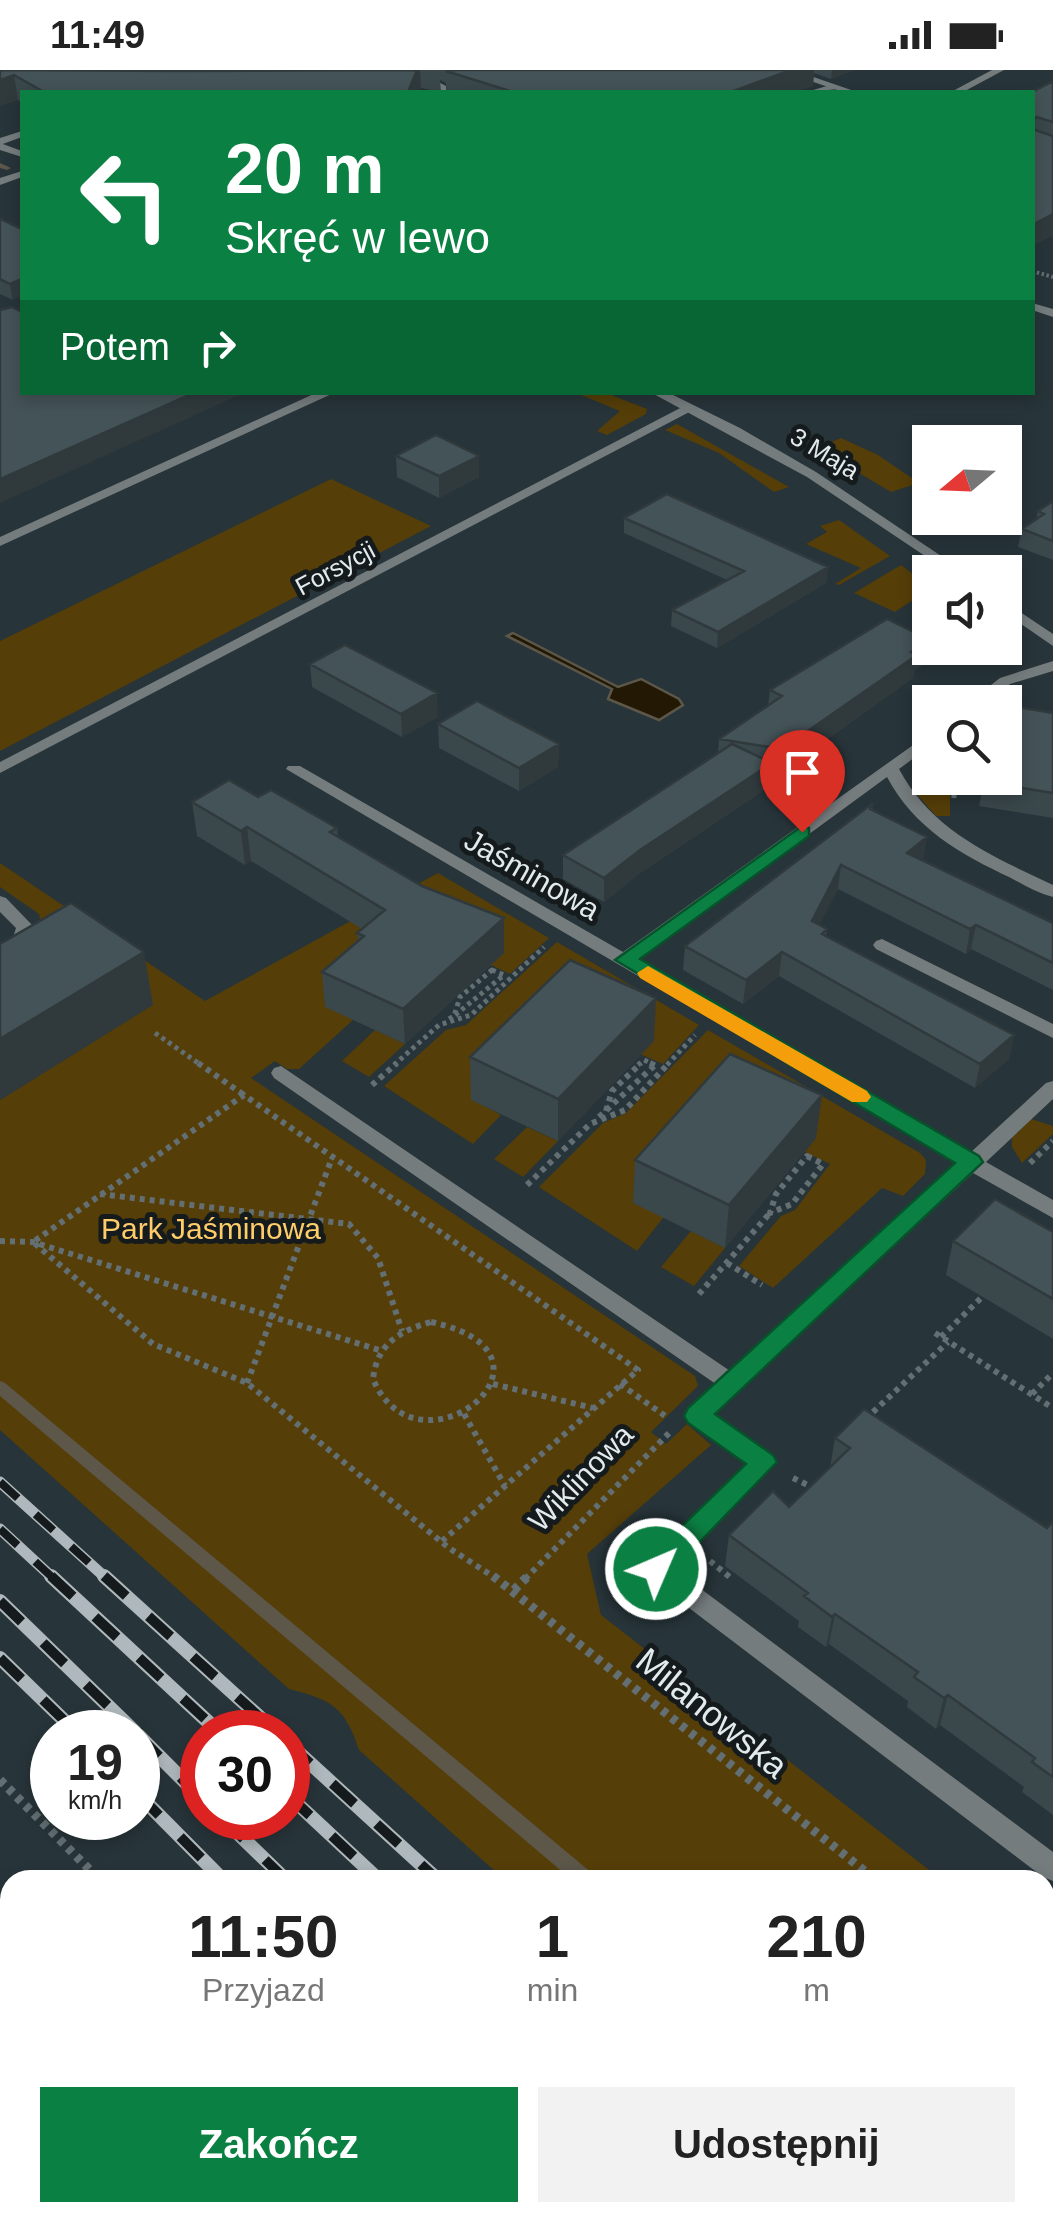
<!DOCTYPE html>
<html lang="pl">
<meta charset="utf-8">
<style>
:root{--surface:#fff;--page:#f2f2f2;--text:#222;--muted:#767676;--accent:#0b8043}
body{margin:0;font-family:Arial,sans-serif;background:var(--page);color:var(--text);height:100vh;display:flex;flex-direction:column;font-size:38px;white-space:nowrap}
*{box-sizing:border-box;margin:0}
p{font-size:32px;color:var(--muted)}
.icon{flex:none;width:55px;height:55px;fill:none;stroke:currentColor;stroke-width:2;stroke-linecap:round;stroke-linejoin:round}
.map{position:relative;flex:1;overflow:hidden}
.panel{position:absolute;left:0px;top:1800px;width:1055px;height:352px;display:flex;flex-direction:column;background:var(--surface);border-radius:30px 30px 0 0;box-shadow:0 5px 15px #0003}
.panel>*{flex:none}
.top-card{position:absolute;left:20px;top:20px;width:1015px;height:305px;border-radius:0px;box-shadow:0 5px 15px #0003;background:#0b8043;color:#fff;overflow:hidden}
.needle{width:65px;rotate:251deg}
.buttons{position:absolute;left:912px;top:355px;display:grid;gap:20px}
.buttons a{display:grid;place-items:center;width:110px;height:110px;border-radius:0px;background:var(--surface);box-shadow:0 5px 15px #0003;font-size:50px}
.speed{position:absolute;left:30px;top:1640px;display:flex;gap:20px;font-size:50px;font-weight:700;text-align:center}
.speed>*{display:grid;place-content:center;width:130px;height:130px;border-radius:50%;background:var(--surface);box-shadow:0 5px 15px #0003;line-height:1}
.speed small{font-size:25px;font-weight:400}
.speed .limit{border:15px solid #d22;background:#fff;color:#111}
.pin{position:absolute;display:grid;place-items:center;width:85px;height:85px;color:#fff;margin:-102px -42px;border-radius:50% 50% 50% 0;rotate:-45deg;box-shadow:0 0 10px #0007}
.pin .icon{rotate:45deg}
.me{position:absolute;width:110px;margin:-55px;rotate:45deg;stroke-linejoin:round;filter:drop-shadow(0 0 8px #0008)}
.turn{display:flex;align-items:center;gap:35px;height:210px;padding:0 40px;font-size:45px}
.turn .icon{width:130px;height:130px;stroke-width:2.5}
.turn b{display:block;font-size:70px;line-height:85px}
.then{display:flex;align-items:center;height:95px;padding:0 40px;background:#0003;gap:20px;font-size:38px}
.eta{display:flex;justify-content:space-evenly;align-items:center;height:170px;text-align:center}
.eta b{font-size:60px;font-weight:700;line-height:70px}
.primary-button{display:flex;gap:20px;margin-top:auto;padding:20px 40px}
.primary-button a{flex:1;height:115px;border-radius:0px;background:var(--accent);color:#fff;font-size:40px;font-weight:700;line-height:115px;text-align:center}
.primary-button a+a{background:var(--page);color:var(--text)}
.status{display:flex;justify-content:space-between;align-items:center;height:70px;padding:0 50px;background:var(--surface);direction:ltr}
.status svg{height:28px;fill:currentColor}
.map>svg:first-child{display:block}
.green{fill:#553e08}
.water{fill:#231803;stroke:#5c5749;stroke-width:2.5}
.lines{fill:none;stroke-linecap:round;stroke-linejoin:round}
.stream{fill:#5c5749;fill-rule:evenodd}
.path-far3{stroke:#636f73;stroke-width:4;stroke-dasharray:2.5 2.5;stroke-linecap:butt}
.path-far2{stroke:#636f73;stroke-width:5;stroke-dasharray:4 4;stroke-linecap:butt}
.path-far1{stroke:#636f73;stroke-width:6;stroke-dasharray:5 5;stroke-linecap:butt}
.path{stroke:#636f73;stroke-width:9;stroke-dasharray:6 6;stroke-linecap:butt}
.service{fill:#757c7e;fill-rule:evenodd}
.minor{fill:#757c7e;fill-rule:evenodd}
.tertiary{fill:#757c7e;fill-rule:evenodd}
.rail-far1-casing{stroke:#afb8bc;stroke-width:11}
.rail-casing{stroke:#afb8bc;stroke-width:14}
.rail-far1{stroke:#151b1d;stroke-width:8;stroke-dasharray:24;stroke-linecap:butt}
.rail{stroke:#151b1d;stroke-width:10;stroke-dasharray:30;stroke-linecap:butt}
.wall{fill:#3a474b}
.shaded-wall{fill:#303a3d}
.building{fill:#445357;stroke:#303a3d;stroke-width:2.5}
.route{fill:#0b8043;stroke:#07532c;stroke-width:2.5}
.slow{fill:#f59e0b}
.labels{text-anchor:middle;stroke-width:10;stroke-linejoin:round;paint-order:stroke}
.far-street-label{font-size:25px;fill:#e2eaed;stroke:#151b1d}
.street-label{font-size:30px;fill:#e2eaed;stroke:#151b1d}
.park-label{font-size:30px;fill:#fecc69;stroke:#151b1d}
.near-street-label{font-size:35px;fill:#e2eaed;stroke:#151b1d}
</style>
<div class="status"><b>11:49</b><svg viewBox="0 0 49 12"><path d="M0 12V9h3v3zM5 12V6h3v6zM10 12V3h3v9zM15 12V0h3v12zM26 1h20v11H26zM47 4h2v5h-2z"/></svg></div>
<div class="map">
<svg width="1053" height="2152" viewBox="0 0 1053 2152">
<rect width="100%" height="100%" fill="#273439"/>
<path class="green" d="M576,323H606L647,339L646,344L607,365L597,361L620,341Z
M677,354L789,417L774,422L719,383L665,360Z
M841,368L878,385L919,413L891,422L817,378Z
M331,409L431,456L0,681V571Z
M839,450L890,486L839,515L835,514L861,498L806,474L827,462L820,456Z
M901,495L930,517V539L916,528L895,542L854,523Z
M930,686V708H950V746H936L913,720V703Z
M0,793L205,931L438,803L549,868L510,904L491,895L353,950L299,999H287L275,991L251,1008L695,1306L698,1316L651,1362L666,1374L687,1354L711,1375L587,1484L601,1545L942,1810H505L359,1680C345,1637 332,1630 289,1619L0,1360V1030L152,935L43,861L39,844L0,817Z
M557,872L699,955L663,994L640,984L653,970L472,1029L501,1045L473,1074L384,1016L446,960L466,955Z
M375,960L405,974L369,1007L342,991Z
M708,960L920,1083L926,1090L925,1104L903,1126L882,1118L773,1218L739,1196L781,1146L795,1140L830,1094L805,1082L816,1068L663,1148L637,1181L539,1117L603,1053L626,1043Z
M1031,1049L1053,1056V1064L1022,1093L1012,1077V1068Z
M527,1057L558,1071L523,1107L494,1089Z
M691,1161L725,1178L694,1216L661,1197Z
M1045,1889L1053,1896V2152H890L880,2143L1045,2142Z"/>
<path class="water" d="M513,563L618,617L641,609L679,629L683,635L659,650L608,629L612,619L507,566Z"/>
<g class="lines">
<path class="stream" d="M0,93L11,98L7,100L0,98Z
M0,1311L5,1313L593,1804L595,1810H572L0,1326Z
M960,2142H987L992,2152H966Z"/>
<path class="path-far3" d="M1032,201L1053,207
M983,490L1000,502"/>
<path class="path-far2" d="M954,708V732
M492,900L504,905L454,946L460,927Z
M449,949L454,946
M155,963L201,995
M394,995L439,955L471,945L544,877
M638,995L644,990L655,995
M667,995L695,965"/>
<path class="path-far1" d="M198,993L244,1025
M372,1015L397,993
M606,1041L612,1021L641,993
M599,1047L655,995L650,993
M807,1086L823,1094L792,1134L770,1143L776,1124Z
M1030,1093L1053,1071
M527,1115L590,1054L625,1040L669,993
M100,1124L349,1154L378,1188L402,1261
M0,1171L33,1172L379,1280
M727,1193L762,1215
M699,1224L770,1143
M431,1252C582,1284 418,1416 373,1309C377,1274 399,1261 431,1252Z
M935,1263L1053,1338
M941,1267L982,1227
M247,1313L332,1088
M493,1314L593,1338
M620,1314L668,1348
M1032,1324L1053,1303
M873,1342L948,1272
M464,1344L505,1416
M793,1408L818,1420
M442,1471L638,1300L244,1025L33,1172L153,1274L247,1313L449,1478L497,1509
M710,1491L731,1508
M525,1509L671,1361"/>
<path class="path" d="M493,1506L876,1810
M514,1520L528,1506
M0,1710L100,1810
M1045,1946L1053,1953
M1045,2119L1053,2131
M433,2142L442,2152"/>
<path class="service" d="M834,14L837,19L812,22L813,20Z
M0,826L6,828L34,857L25,881L0,897V882L11,874L16,858L0,842Z
M882,869L1053,954V968L876,879L873,875L876,871Z
M281,996L739,1307L742,1313L739,1319L731,1322L723,1319L274,1008L271,1003L274,998Z"/>
<path class="minor" d="M404,0H416L457,22H445Z
M778,0H793L857,22H843Z
M22,61V67L0,75V68Z
M22,101V107L0,115V108Z
M1032,233L1053,239V247L1032,240Z
M318,322H336L0,476V467Z
M686,335L697,338L0,703V692Z
M1053,591V601L1010,614L986,632H969L1000,608Z
M930,663V676L899,699C932,761 992,786 1053,815V827C1038,823 1024,815 1011,808C960,784 914,758 887,707L637,890L970,1083L1046,1013L1053,1011V1029L986,1092L1053,1130V1148L973,1103L713,1345L772,1386L776,1393L673,1498L1053,1782V1811L1043,1807L647,1506L644,1499L647,1492L748,1394L689,1352L686,1346L689,1340L958,1094L286,699L288,696H300L623,882Z"/>
<path class="tertiary" d="M992,0H1004L963,22H951Z
M0,73L22,81V87L0,80Z
M650,322H667L740,358L816,402L965,502H949L807,407Z
M1005,532L1053,564V576L1005,543Z"/>
<defs>
<path id="rail-far1" d="M0,1412L107,1509
M0,1459L54,1509"/>
<path id="rail" d="M51,1506L219,1662
M104,1506L276,1662
M0,1531L135,1662
M0,1588L76,1662
M138,1665L202,1729
M288,1673L438,1810
M138,1724L223,1810
M288,1725L379,1810
M222,1748L286,1810
M556,2142L566,2152
M627,2142L636,2152
M738,2142L748,2152
M805,2142L816,2152"/>
</defs>
<use href="#rail-far1" class="rail-far1-casing"/>
<use href="#rail" class="rail-casing"/>
<use href="#rail-far1" class="rail-far1"/>
<use href="#rail" class="rail"/>
</g>
<path class="wall" d="M0,0H854L831,9L814,3L813,16L795,22H446V13L440,10L441,22L421,18L419,22H22V33L18,30Z
M1053,11V165L1032,176V22Z
M0,149L13,230L0,224Z
M396,386H479V407L439,428L397,407Z
M1053,431V490L1018,477L1022,459L1036,449L1038,441Z
M624,448L828,497L826,513L717,578L671,556L672,540L727,510L624,463Z
M927,592L914,601L913,608L780,703L771,701L770,716L639,804L604,832L563,809V785L718,683L719,669L768,636L770,620Z
M310,594L438,647L402,667L312,617Z
M1053,643V748L979,736L985,708Z
M438,654L559,674L558,697L519,721L439,678Z
M258,727L337,758L338,767L504,883L405,974L325,937L322,902L358,871L357,863L362,859L251,791L245,795L197,766L192,732Z
M873,733L872,740L923,791L1053,853V920L971,879L966,884L838,819L819,855L827,859L826,866L1014,965L1009,989L975,1018L779,906L743,934L683,900L685,876Z
M654,971L558,1071L471,1030L470,987Z
M816,1068L725,1178L633,1133L635,1090Z
M1053,1162V1269L946,1205L953,1171Z
M835,1368L1047,1458L1053,1451V1745L1022,1722L1024,1717L940,1655L936,1659L907,1637L908,1631L829,1574L826,1577L798,1557L799,1551L725,1496L729,1465L789,1437L830,1398Z"/>
<path class="shaded-wall" d="M417,0H420L421,18L419,22H408Z
M791,0H814L813,16L795,22H731Z
M832,0H854L831,9Z
M14,5L18,30L0,36V10Z
M1053,144V165L1032,176V155Z
M22,209V226L13,230L10,214Z
M196,322H246L0,433V409Z
M479,386V407L439,428V406Z
M828,497L826,513L717,578L718,562Z
M930,570L927,592L914,601L913,608L780,703L782,679Z
M437,623L438,647L402,667L401,644Z
M559,674L558,697L519,721V698Z
M772,693L770,716L639,804L604,832V808L640,780Z
M247,757L251,791L245,795L241,761Z
M927,767L923,791L907,783Z
M841,795L838,819L809,876L812,851Z
M504,848V883L405,974L403,939Z
M976,855L971,879L966,884L970,859Z
M144,882L153,935L0,1030V969Z
M782,882L779,906L743,934L746,910Z
M656,928L654,971L558,1071V1029Z
M1014,965L1009,989L975,1018L980,994Z
M822,1025L816,1068L725,1178L729,1135Z
M835,1544L829,1574L826,1577L832,1547Z
M948,1625L940,1655L936,1659L944,1628Z"/>
<path class="building" d="M0,0L177,1L417,0L408,22H409H44L14,5L0,10Z
M457,0H791L731,22H513L446,1Z
M1053,11V52L1037,47L1032,50V22Z
M1032,53L1035,60L1053,66V144L1032,155Z
M0,149L22,159V209L10,214L0,209Z
M12,237L22,242V322H196L0,409V240Z
M436,365L479,386L439,406L396,386Z
M667,424L828,497L718,562L672,540L744,501L624,448Z
M1053,431V471L1022,459L1044,444L1038,441Z
M887,549L930,570L911,582L917,585L782,679L719,669L782,626L770,620Z
M345,575L437,623L401,644L310,594Z
M477,631L559,674L519,698L438,654Z
M1005,635L1053,643V723L984,712L985,708H1005Z
M732,674L772,693L640,780L604,808L563,785Z
M229,710L258,727L271,720L337,758L330,762L422,816L504,848L403,939L322,902L364,866L357,863L385,840L247,757L241,761L192,732Z
M873,733L870,739L927,767L907,783L1053,853V893L976,855L970,859L841,795L812,851L827,859L822,864L1014,965L980,994L782,882L746,910L685,876Z
M71,833L144,882L0,969V874Z
M570,890L656,928L558,1029L470,987Z
M730,984L822,1025L729,1135L635,1090Z
M995,1129L1053,1162V1229L953,1171Z
M864,1339L1047,1458L1053,1451V1707L1032,1692L1035,1688L948,1625L944,1628L914,1607L918,1602L835,1544L832,1547L804,1526L808,1523L729,1465L773,1421L789,1437L850,1378L835,1368Z"/>
<path class="route" d="M802,756L809,758V766L640,889L979,1086L983,1092L715,1344L773,1385L777,1392L666,1507L656,1511L646,1507L642,1499L646,1491L746,1394L688,1353L684,1346L688,1338L955,1093L615,890Z"/>
<path class="slow" d="M648,896L867,1021L871,1027L867,1032H852L640,908L637,903Z"/>
<g class="labels">
<g class="far-street-label">
<text transform="translate(825 383) rotate(31)" y="9">3 Maja</text>
<text transform="translate(335 498) rotate(-28)" y="9">Forsycji</text>
</g>
<g class="street-label">
<text transform="translate(532 805) rotate(30)" y="10">Jaśminowa</text>
<text transform="translate(581 1408) rotate(-46)" y="10">Wiklinowa</text>
</g>
<g class="park-label">
<text x="211" y="1169">Park Jaśminowa</text>
</g>
<g class="near-street-label">
<text transform="translate(712 1643) rotate(39)" y="12">Milanowska</text>
</g>
</g>
</svg>
<div class="buttons">
<a><svg class="needle" viewBox="-14 -14 28 28"><path d="M0-13l5 13h-10z" fill="#e53935"/><path d="M0 13l5-13h-10z" fill="#767676"/></svg></a>
<a><svg class="icon" aria-label="sound" viewBox="0 0 24 24"><path d="M4 9h4l5-4v14l-5-4H4zM17 9q2 3 0 6"/></svg></a>
<a><svg class="icon" aria-label="search" viewBox="0 0 24 24"><circle cx="10" cy="10" r="6"/><path d="M15 15l6 6"/></svg></a>
</div>
<div class="speed"><div>19<small>km/h</small></div><div class="limit">30</div></div>
<div class="pin" style="left:802px;top:762px;background:#d93025"><svg class="icon" aria-label="arrive" viewBox="0 0 24 24"><path d="M6 21V4h12l-3 4 3 4H6"/></svg></div>
<svg class="me" style="left:656px;top:1499px" viewBox="-20 -20 40 40"><circle r="17" fill="#0b8043" stroke="#fff" stroke-width="3"/><path d="M0-11L8 9 0 5-8 9z" fill="#fff"/></svg>
<div class="top-card">
<div class="turn"><svg class="icon" aria-label="left" viewBox="0 0 24 24"><path d="M17 20v-9H6M10 6l-5 5 5 5"/></svg><div><b>20 m</b>Skręć w lewo</div></div>
<div class="then">Potem<svg class="icon" aria-label="right" viewBox="0 0 24 24"><path d="M7 20v-9h11M14 6l5 5-5 5"/></svg></div>
</div>
<section class="panel">
<div class="eta">
<div><b>11:50</b><p>Przyjazd</p></div>
<div><b>1</b><p>min</p></div>
<div><b>210</b><p>m</p></div>
</div>
<div class="primary-button"><a>Zakończ</a><a>Udostępnij</a></div>
</section>
</div>
